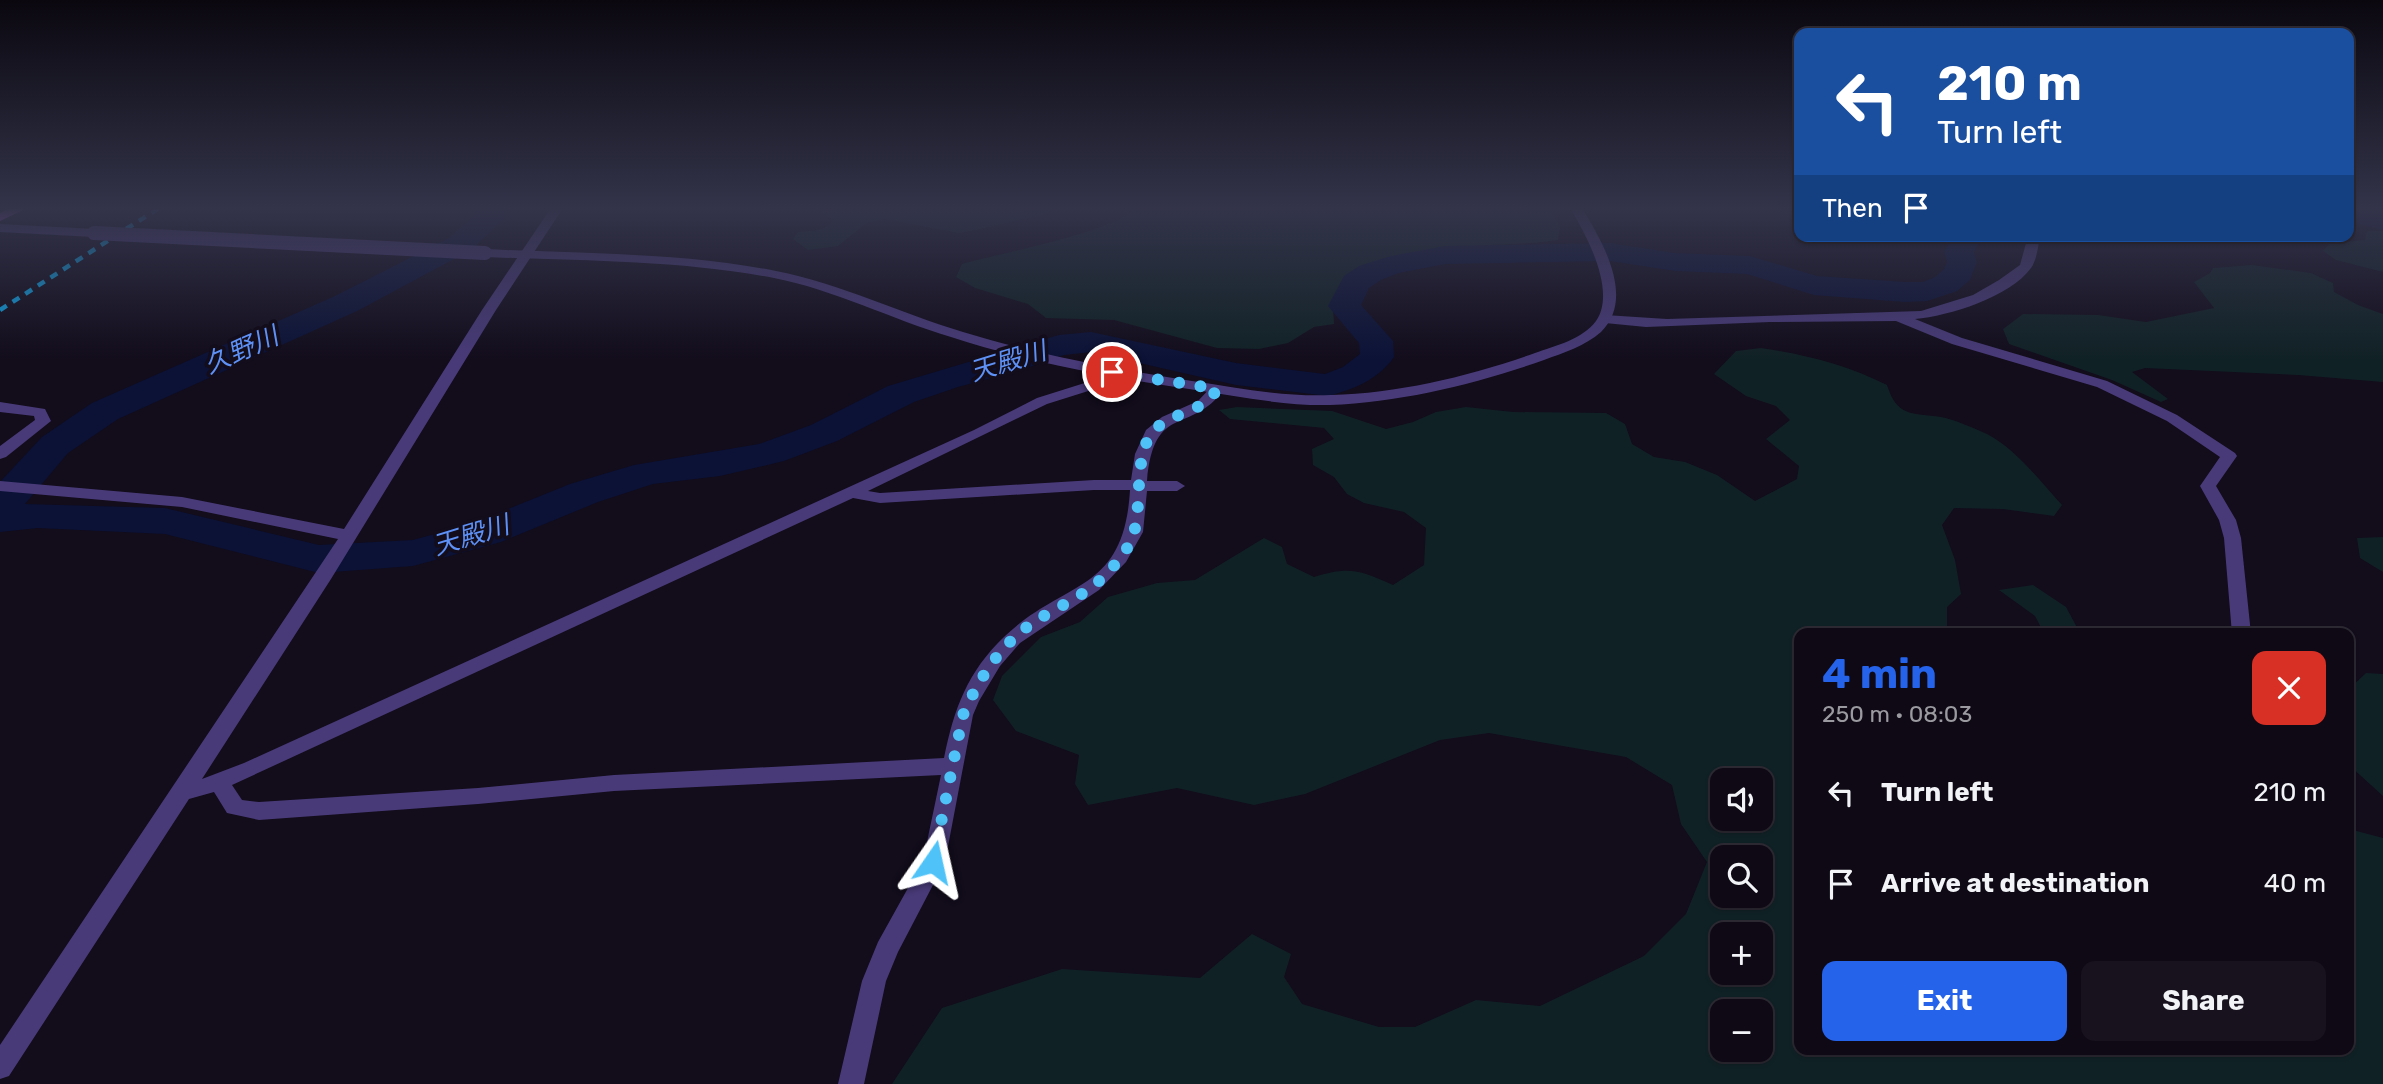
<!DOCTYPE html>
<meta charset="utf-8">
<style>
:root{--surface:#0e0914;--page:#17121d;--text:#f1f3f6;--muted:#9b9aa0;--line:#2e2a34;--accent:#2563eb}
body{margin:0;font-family:Rubik,"Noto Sans JP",sans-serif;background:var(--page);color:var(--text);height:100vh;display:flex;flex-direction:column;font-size:26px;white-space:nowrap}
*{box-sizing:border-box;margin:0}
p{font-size:23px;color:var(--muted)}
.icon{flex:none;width:38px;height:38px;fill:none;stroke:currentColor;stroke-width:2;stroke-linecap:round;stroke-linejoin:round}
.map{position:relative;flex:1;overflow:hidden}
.sheet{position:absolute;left:1794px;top:628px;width:560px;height:427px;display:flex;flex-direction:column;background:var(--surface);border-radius:14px;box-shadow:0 2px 5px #0004,0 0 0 2px var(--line)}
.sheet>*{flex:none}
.banner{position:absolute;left:1794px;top:28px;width:560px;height:214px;border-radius:14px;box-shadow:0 2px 5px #0004,0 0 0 2px var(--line);background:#1a4fa0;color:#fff;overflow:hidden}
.buttons{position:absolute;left:1710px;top:768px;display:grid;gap:14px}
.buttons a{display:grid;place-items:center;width:63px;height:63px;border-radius:14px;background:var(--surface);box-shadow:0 2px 5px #0004,0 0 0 2px var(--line);font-size:35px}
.pin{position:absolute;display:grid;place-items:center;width:60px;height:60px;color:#fff;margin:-30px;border:4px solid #fff;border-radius:50%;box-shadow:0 2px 7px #0007}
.me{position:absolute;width:77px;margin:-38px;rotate:11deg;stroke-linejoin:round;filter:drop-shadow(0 0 5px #0008)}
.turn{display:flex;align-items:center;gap:24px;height:147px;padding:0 28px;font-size:32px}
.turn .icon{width:91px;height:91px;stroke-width:2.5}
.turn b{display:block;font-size:49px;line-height:60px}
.then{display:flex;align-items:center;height:66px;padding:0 28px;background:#0003;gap:14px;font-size:26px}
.round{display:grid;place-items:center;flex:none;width:74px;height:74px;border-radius:14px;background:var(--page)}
.headline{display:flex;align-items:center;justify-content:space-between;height:119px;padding:0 28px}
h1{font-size:42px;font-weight:700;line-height:52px;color:var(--accent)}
.action{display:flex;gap:14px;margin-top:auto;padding:14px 28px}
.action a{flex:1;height:80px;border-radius:14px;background:var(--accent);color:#fff;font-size:28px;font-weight:700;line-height:80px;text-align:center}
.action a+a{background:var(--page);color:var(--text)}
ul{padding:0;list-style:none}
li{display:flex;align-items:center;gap:21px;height:91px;padding:0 28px}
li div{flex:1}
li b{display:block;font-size:26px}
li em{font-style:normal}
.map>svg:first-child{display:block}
.green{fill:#102125;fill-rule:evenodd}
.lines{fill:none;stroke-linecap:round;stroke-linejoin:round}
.river{fill:#0b1236;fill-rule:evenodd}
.minor{fill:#483a78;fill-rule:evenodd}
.tertiary{fill:#483a78;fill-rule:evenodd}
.primary{fill:#da57f6;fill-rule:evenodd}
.rail{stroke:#0da4e5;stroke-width:4.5;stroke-dasharray:8 7;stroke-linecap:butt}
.tertiary-bridge{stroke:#483a78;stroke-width:14}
.route{stroke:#4fc3f7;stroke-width:12;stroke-dasharray:0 21.6}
.labels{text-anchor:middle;stroke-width:7;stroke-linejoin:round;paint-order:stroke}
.water-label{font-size:26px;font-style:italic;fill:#5e91f6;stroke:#120c1b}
</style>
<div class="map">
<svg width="2383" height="1084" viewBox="0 0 2383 1084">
<rect width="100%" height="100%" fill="#120c1b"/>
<path class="green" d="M816,208H1056L1042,215L960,233L885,219L866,223L838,246L808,250L793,239L798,232C811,231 826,232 833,220Z
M1137,208H1549L1560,226L1558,240C1499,250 1370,236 1336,293C1331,300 1334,315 1334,324L1314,327L1288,343L1259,349L1217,348L1114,320L1046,318L1028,304L975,288L956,277L962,264C1004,252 1108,234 1137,208Z
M2367,231H2383V272L2336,260L2323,251L2330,243L2365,240Z
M2252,265L2311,273L2333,283L2334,292L2358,305L2383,314V382L2298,375L2145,368L2132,372L2168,399L2161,402L2112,380L2009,344L2003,329L2023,314L2098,315L2146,322L2214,308L2194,282L2210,273L2213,268Z
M1761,348C1804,354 1848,365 1887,385C1897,417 1912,413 1941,417C1955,420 1974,428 1987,434C2017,450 2039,480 2062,505L2054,516L2003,509L1954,508L1942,525L1955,560L1961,594L1947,607V633L1799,634V1050H2348L2349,829L2383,838V1084H892L942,1008L1062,969L1200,978L1252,934L1291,954L1284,977L1302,1004L1379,1027H1415L1476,1000L1540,1006L1644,956L1686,914L1707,862L1681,824L1672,785L1626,757L1489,733L1440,740L1305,794L1254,805L1177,788L1088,805L1075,784L1079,755L1016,731L993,700L1002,676L1041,637L1080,622L1108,597L1157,583L1195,580L1264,538L1282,547L1287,564L1314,577C1349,566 1360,570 1393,585L1424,565L1426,528L1404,512L1364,503L1347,494L1334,477L1313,465L1312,449L1334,439L1324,428L1230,419L1219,410L1237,407L1332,411L1386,429L1413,422L1436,412L1466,407L1513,412L1606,413L1625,424L1632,444L1654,457L1685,462L1717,475L1755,501L1797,479L1799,466L1766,439L1790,420L1776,406L1746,396L1714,374L1736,351ZM1760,780V819H1722V780ZM1722,858H1760V896H1722ZM1760,934V973H1722V934ZM1722,1012H1760V1050H1722Z
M2383,537V572L2360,558L2357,538Z
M2033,585L2066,607L2080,633H2044L2035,616L1999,590Z
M2366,673L2383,674V796L2349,765V689Z"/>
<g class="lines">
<path class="river" d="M477,208H505L506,217L471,250L357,311L118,419L68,453L25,504L165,508L319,545L413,540L471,524L570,484L634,465L759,444L811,425L888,386L1059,335L1091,332L1236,363L1325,374L1343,367L1360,354L1359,343L1328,306L1344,276L1359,266L1391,256L1445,246L1610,243L1675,253L1750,256L1817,276L1906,282H1923L1935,277L1944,269L1947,262L1944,252L1953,236H1983L1974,252L1977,262L1970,280L1957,291L1927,301L1906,302L1814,295L1747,274L1675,271L1610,261L1445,264L1399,273L1381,280L1369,288L1361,305L1393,341L1394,357C1378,380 1354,389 1328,396L1236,385L1091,352L1064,355L1021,370L958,387L914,402L837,441L784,461L720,476L653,484L598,502L501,542L413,566L319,573L165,534L38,528L0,532V482L42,437L92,403L333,297L449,238L476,214Z
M2348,208H2367L2383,212V230L2348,221Z"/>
<path class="minor" d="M551,208H563L496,310L331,579L202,779L244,763L974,430L1037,398L1091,381L1112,368L1119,372L1101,387L1047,404L868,491L880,493L1094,480H1131L1135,454L1146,430L1162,417L1198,401L1212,386L1217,385L1224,389C1191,436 1154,401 1147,481H1177L1185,486L1177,491H1147L1143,532L1126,562L1099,590L1020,643L1000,666L979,701L973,715L945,862L898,952L886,981L864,1084H838L862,981L878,942L923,861L941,775L614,791L478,804L259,820L227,813L214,792L189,799L9,1076L0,1079V1045L338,539L182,507L0,491V481L182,497L344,529L482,310ZM1094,490H1130C1124,594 1065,579 1005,636C967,672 954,709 944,758L614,775L478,788L259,802L242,800L232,785L853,498L880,503Z
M2028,236H2040C2038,247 2037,259 2031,268C2010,297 1949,316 1915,319L1962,338L2107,381L2177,415L2235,453L2237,456L2216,486L2236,520L2241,538L2251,634H2232L2224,538L2219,520L2200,486L2220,457L2167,421L2097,387L1952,344L1896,321L1770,322L1646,327L1605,323L1598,319L1605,315L1667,319L1921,311L1973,295L1999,280L2020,265Z
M0,402L45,409L51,421L6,457L0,459V446L35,420L34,416L0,412Z"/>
<path class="tertiary" d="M1570,208H1582C1602,241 1636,298 1601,332C1585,346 1563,353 1544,360C1476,384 1402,402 1330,405C1283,406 1236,396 1189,389C1109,377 1028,362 951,337C891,319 835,290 774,278C679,260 581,261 485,257L479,253L485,249C581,254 681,252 776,271C841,284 900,313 963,332C1038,355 1115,369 1192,381C1238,388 1284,397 1331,395C1400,393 1470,376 1535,353C1555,346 1583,339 1596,321C1617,291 1586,234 1570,208Z
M0,224L94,229L100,233L94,237L0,232Z"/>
<path class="primary" d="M10,208H27L0,221V213Z"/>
<path class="rail" d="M0,310L159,208"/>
<path class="tertiary-bridge" d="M94,233L485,253"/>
</g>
<linearGradient id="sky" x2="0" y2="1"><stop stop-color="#0a070f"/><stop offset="0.58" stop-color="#33344a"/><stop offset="1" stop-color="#33344a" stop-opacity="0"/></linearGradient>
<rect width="2383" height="360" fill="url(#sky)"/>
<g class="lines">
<path class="route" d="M933,862L963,715C979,678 1002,642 1037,620C1061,605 1090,593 1108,572C1119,561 1130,547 1134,532C1142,505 1134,456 1152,433C1169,411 1202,415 1217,389L1112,372"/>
</g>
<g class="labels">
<g class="water-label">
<text transform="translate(241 350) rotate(-24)" y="9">久野川</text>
<text transform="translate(1008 361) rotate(-17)" y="9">天殿川</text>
<text transform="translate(471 535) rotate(-17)" y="9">天殿川</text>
</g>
</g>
</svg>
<div class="buttons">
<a><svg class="icon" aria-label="sound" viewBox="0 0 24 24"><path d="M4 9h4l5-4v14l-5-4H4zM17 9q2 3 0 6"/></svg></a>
<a><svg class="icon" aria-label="search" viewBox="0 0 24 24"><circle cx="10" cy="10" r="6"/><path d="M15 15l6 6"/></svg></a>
<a>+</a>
<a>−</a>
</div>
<div class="pin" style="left:1112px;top:372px;background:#d93025"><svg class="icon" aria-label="arrive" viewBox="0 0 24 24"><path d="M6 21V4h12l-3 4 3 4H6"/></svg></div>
<svg class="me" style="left:933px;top:862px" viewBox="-20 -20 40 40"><path d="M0-17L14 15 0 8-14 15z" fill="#4fc3f7" stroke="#fff" stroke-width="4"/></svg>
<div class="banner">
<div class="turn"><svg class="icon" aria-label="left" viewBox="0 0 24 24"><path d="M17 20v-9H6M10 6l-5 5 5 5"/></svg><div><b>210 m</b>Turn left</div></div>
<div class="then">Then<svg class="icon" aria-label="arrive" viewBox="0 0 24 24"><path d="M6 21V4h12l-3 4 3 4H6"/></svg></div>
</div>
<section class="sheet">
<div class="headline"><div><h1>4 min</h1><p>250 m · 08:03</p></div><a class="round" style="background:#d93025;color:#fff"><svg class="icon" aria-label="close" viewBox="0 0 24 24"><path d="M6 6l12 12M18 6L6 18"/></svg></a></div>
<ul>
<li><svg class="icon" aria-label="left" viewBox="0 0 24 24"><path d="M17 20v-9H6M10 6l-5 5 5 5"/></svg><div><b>Turn left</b></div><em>210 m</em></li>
<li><svg class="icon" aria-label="arrive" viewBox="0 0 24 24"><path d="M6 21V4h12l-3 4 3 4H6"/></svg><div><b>Arrive at destination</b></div><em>40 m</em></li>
</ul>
<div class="action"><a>Exit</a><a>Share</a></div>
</section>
</div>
